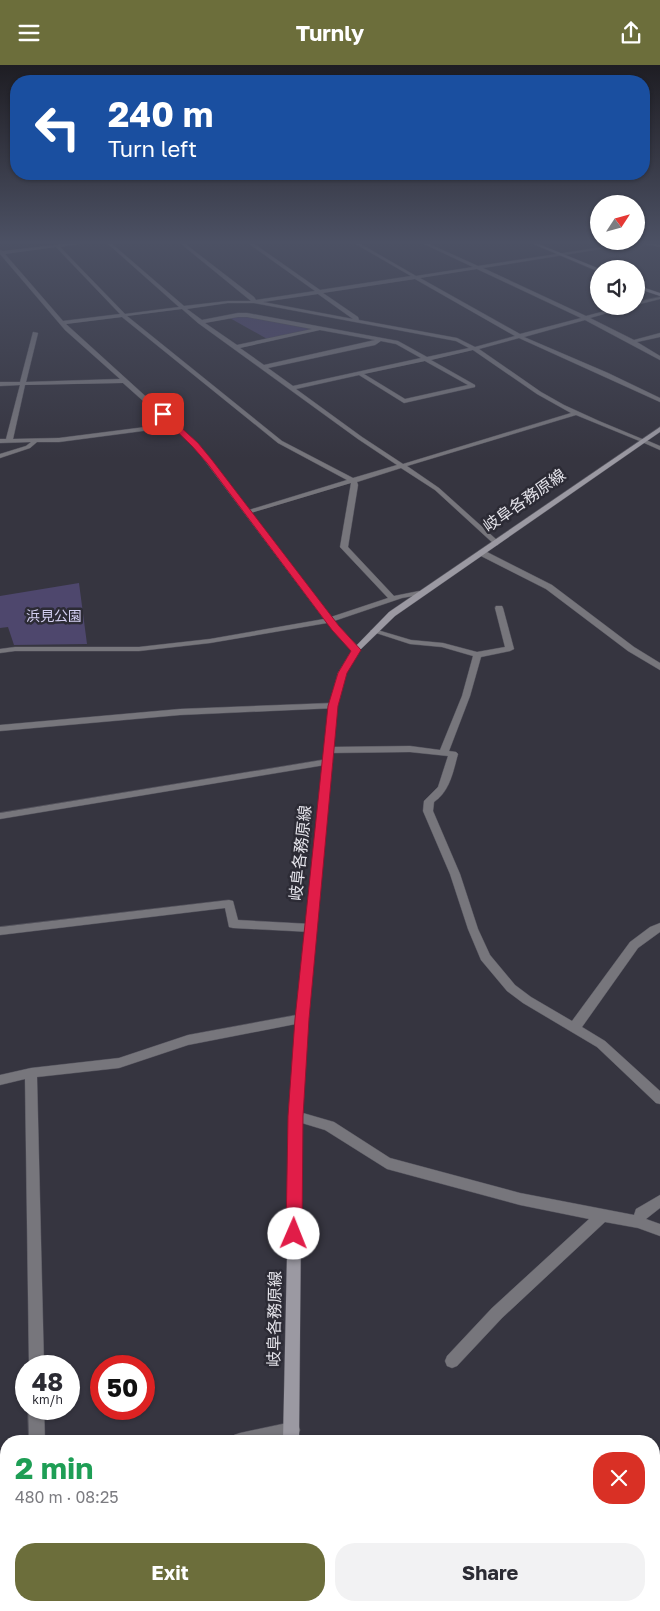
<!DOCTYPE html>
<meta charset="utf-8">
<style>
:root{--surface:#fff;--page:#f2f2f3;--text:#2b2b33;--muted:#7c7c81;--accent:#6c6e3b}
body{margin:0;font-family:"Golos Text","Noto Sans JP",sans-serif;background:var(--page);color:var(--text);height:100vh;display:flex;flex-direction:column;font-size:19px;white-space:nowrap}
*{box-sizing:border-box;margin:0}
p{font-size:16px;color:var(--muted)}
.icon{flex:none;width:28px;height:28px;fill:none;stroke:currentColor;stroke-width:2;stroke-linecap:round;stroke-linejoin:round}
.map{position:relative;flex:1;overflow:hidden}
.side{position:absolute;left:0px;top:1370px;width:660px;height:176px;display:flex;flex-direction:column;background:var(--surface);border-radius:20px 20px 0 0;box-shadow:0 1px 4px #0004}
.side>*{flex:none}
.banner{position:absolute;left:10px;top:10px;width:640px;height:105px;border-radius:20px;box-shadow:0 1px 4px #0004;background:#1a4fa0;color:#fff;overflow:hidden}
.needle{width:32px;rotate:54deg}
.buttons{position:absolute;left:590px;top:130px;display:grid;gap:10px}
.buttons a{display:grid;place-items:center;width:55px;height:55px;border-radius:50%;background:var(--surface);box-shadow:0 1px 4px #0004;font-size:25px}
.speed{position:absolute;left:15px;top:1290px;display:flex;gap:10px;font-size:25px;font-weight:700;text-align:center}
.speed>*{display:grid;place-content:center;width:65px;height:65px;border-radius:50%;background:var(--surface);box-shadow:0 1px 4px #0004;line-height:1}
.speed small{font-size:12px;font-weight:400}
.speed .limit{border:8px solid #d22;background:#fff;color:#111}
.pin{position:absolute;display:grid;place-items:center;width:42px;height:42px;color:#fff;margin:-21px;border-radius:10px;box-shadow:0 2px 8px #0006}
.me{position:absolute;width:55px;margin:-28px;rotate:1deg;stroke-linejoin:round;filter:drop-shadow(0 0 4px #0008)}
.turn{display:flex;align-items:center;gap:18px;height:105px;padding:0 15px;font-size:22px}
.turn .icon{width:65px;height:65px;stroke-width:2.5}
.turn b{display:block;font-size:35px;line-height:42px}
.round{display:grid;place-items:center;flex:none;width:52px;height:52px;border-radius:20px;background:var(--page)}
.head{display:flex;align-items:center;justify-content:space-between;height:85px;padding:0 15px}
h1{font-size:30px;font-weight:700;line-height:38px;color:#1e9e55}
.primary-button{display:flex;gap:10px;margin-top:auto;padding:10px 15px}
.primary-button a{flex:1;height:58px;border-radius:20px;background:var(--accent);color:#fff;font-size:20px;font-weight:700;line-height:58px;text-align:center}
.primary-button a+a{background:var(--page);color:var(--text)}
header{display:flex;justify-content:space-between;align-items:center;height:65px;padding:0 15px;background:var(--accent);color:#fff;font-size:22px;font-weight:700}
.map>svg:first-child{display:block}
.green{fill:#4e476d}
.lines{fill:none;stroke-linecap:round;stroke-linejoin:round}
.minor-casing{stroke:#52515b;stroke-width:1}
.tertiary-casing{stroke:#52515b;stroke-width:1}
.secondary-casing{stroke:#52515b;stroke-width:1}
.minor{fill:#77767c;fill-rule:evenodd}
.tertiary{fill:#77767c;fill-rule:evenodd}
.secondary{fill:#9b99a2;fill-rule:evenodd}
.route{fill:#e11d48;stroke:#92132f}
.labels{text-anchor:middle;stroke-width:5;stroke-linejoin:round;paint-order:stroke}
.far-park-label{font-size:14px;fill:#d4d0f2;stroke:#2c2b35}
.street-label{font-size:16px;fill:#e5e4eb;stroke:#2c2b35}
</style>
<header><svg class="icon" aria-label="menu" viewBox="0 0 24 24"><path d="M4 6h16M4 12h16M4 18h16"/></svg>Turnly<svg class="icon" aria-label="share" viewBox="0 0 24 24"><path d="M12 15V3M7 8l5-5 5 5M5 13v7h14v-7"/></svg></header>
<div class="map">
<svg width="660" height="1546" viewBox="0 0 660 1546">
<rect width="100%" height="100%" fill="#363540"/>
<path class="green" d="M238,250L320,264L269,275L228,252Z
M79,518L87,579L14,580L8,562L0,563V531Z"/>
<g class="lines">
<defs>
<path id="minor" d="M73,178H84L60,182L125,249L179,242L107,178H111L184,241L228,236H251L180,178H184L254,232L256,235L315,226L248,178H253L320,225L411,211L354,178H359L416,211L473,202L422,178H427L478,201L629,178H638L483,203L586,251L624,241H632L590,253L634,275L660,268V272L637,277L660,291V295L585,255L524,272L608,308L660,333V337L519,273L479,284L541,327L564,340L599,356L647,376L642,377L576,350L407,401L439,423L498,476V480H495L435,425L401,403L357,417L358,420L348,482L394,531L419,526L423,528L419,530L402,533L334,556L359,583V587H353L327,558L210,578L139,586H15L0,588V584L15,582H139L210,574L324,554L193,380L173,362L59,377H37L30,383L0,393V389L26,381L31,377L0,378V374H6L20,320L0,321V317H20L33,267L38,268L26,317L120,314L65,265L0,189V185L3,186ZM56,182L120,249L63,256L5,189ZM477,204L581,253L520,269L420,213ZM415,214L515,271L475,282L457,273L359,255L358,252L323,228ZM318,229L353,254L263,237ZM228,238H254L456,276L469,283L427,292L398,276L247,248H238L202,255L187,244ZM182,244L198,258L358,374L397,400L353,413L282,376L127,251ZM122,252L278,378L347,415L249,445L197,378L66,259ZM238,252H247L312,264L237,280L205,258ZM320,265L375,275L264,300L240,283ZM381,276L396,279L421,293L293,321L268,303L375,280ZM473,285L537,329L571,348L403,399L362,372L296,324L359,310L404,338L475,322V320L431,295ZM425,296L468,320L405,334L364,309ZM123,318L169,359L59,373L13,374L25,320ZM351,418L340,482L388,533L331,552L251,448Z
M641,178L660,180V182L643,179Z
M660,232V234L636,240V237Z
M479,486H485L552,520L634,582L660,598V605L628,586L546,524L479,490Z
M496,541H502L503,543L514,584L510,586L481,592L470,631L449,686L456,687L458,689C453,707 450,726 434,737L433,746L460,809L478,864L490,890L515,920L531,932L572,956L630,877L650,862L660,858V867L638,883L582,962L605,976L660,1026V1039L656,1038L597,982L523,938L507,926L481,895L468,864L450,809L423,746L424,736L438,722L448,691L410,687L329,688L324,685L329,682L410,681L440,685L462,631L473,591L442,582L410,579L370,566L374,564L411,575L443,578L477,587L505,582L495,543Z
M333,638L336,639L337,641L336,643L180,650L0,666V660L180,644Z
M328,694L331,695L333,697L331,699L0,754V748Z
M229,835L233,836L238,855L311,859L315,860L316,863L315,866L311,867L233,863L229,862L225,843L0,870V862Z
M302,949L306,951L308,954L306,957L188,980L119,1003L37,1012L44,1301H29L25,1014L0,1020V1010L31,1003L119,993L188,970Z
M296,1046L334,1057L390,1093L520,1128L634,1150L636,1144L660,1130V1143L646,1154L660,1159V1171L638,1163L605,1157L502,1253L457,1301L452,1303L447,1301L445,1296L447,1291L492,1243L589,1154L520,1140L387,1104L325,1065L292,1055L290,1051L292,1047Z
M28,1344H44L45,1376H29Z
M292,1357L298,1359L300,1365L298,1371C278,1379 253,1377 232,1376L234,1370L240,1368Z
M6,1421V1437L0,1439V1423Z
M30,1540H48V1546H30Z"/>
<path id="tertiary" d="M642,375H646L660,381V385L642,377Z"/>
<path id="secondary" d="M531,178H536L600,204L597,206Z
M636,220L660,228V231L636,223Z
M660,362V367L395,551L359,586L346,608L337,641L308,954L302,1051L299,1376H283L290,1051L296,954L329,641L338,608L352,585L389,547Z
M279,1540H297L296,1546H278Z"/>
</defs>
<use href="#minor" class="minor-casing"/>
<use href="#tertiary" class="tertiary-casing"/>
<use href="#secondary" class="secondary-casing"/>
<use href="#minor" class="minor"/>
<use href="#tertiary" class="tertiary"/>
<use href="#secondary" class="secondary"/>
</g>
<linearGradient id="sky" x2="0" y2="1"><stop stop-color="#1e1d23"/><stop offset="0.45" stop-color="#4c5164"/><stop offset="1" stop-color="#4c5164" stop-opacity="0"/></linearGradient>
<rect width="660" height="394" fill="url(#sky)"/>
<path class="route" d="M161,348H165L198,378L212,395L339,561L361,585L347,608L338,641L309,954L303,1051L302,1169L300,1174L294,1176L289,1174L286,1169L288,1051L295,954L328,641L338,608L351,586L332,565L207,398L192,381L161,351Z"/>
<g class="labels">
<g class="far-park-label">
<text x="54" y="556">浜見公園</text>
</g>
<g class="street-label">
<text transform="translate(524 435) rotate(-35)" y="6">岐阜各務原線</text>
<text transform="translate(300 788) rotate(-84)" y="6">岐阜各務原線</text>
<text transform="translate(274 1254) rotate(-89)" y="6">岐阜各務原線</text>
</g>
</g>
</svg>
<div class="buttons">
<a><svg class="needle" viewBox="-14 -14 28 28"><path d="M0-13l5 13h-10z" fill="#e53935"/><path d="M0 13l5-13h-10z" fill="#7c7c81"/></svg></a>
<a><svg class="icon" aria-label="sound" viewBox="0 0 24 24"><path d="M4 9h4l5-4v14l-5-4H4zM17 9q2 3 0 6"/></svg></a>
</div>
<div class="speed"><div>48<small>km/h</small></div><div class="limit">50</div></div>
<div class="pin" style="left:163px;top:349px;background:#d93025"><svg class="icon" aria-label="arrive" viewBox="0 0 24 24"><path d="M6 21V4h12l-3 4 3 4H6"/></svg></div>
<svg class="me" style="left:294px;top:1169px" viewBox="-20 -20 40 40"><circle r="19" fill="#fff"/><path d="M0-13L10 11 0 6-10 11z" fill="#e11d48"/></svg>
<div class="banner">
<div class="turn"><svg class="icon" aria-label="left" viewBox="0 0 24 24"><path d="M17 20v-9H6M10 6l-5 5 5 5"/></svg><div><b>240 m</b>Turn left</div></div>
</div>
<section class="side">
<div class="head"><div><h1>2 min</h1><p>480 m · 08:25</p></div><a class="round" style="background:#d93025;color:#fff"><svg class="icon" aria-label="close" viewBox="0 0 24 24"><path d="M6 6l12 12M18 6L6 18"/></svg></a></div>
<div class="primary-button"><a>Exit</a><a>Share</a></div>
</section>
</div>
